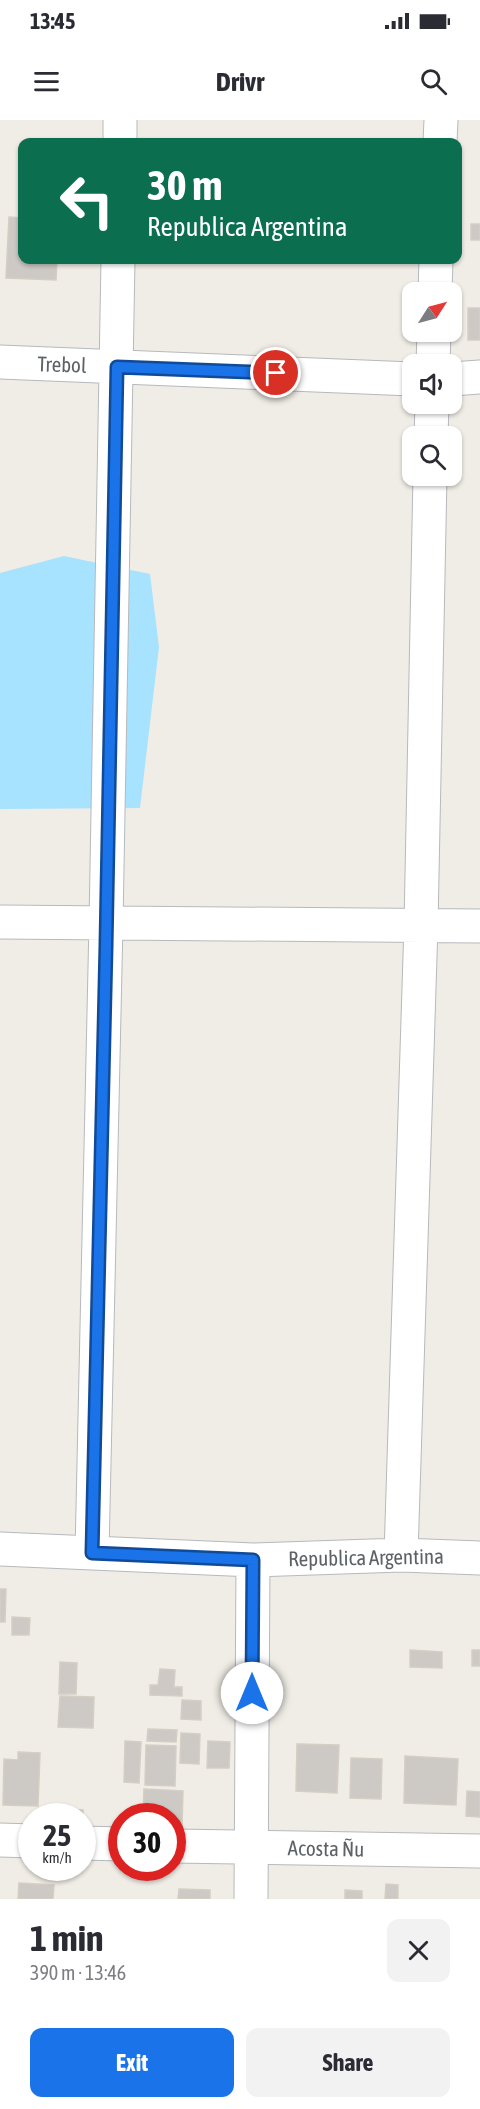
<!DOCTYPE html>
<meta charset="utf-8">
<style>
:root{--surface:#fff;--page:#f2f2f3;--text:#2b2b33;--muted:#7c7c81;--accent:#1a73e8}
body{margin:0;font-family:"Asap Condensed",sans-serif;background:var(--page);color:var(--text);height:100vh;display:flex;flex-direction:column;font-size:22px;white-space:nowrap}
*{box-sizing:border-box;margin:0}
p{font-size:20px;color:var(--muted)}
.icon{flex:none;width:33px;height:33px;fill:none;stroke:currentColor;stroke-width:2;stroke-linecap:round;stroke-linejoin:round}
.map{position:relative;height:1779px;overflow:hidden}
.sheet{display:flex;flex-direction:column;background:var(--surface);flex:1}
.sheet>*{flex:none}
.top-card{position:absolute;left:18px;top:18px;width:444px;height:126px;border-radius:12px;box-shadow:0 2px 4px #0004;background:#0b6e4f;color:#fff;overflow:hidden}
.needle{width:39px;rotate:54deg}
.fabs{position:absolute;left:402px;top:162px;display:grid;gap:12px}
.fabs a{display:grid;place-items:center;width:60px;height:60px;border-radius:12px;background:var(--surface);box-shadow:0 2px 4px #0004;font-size:30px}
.speed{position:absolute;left:18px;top:1683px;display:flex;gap:12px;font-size:30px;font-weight:700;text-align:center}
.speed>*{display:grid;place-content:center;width:78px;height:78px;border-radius:50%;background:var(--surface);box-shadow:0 2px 4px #0004;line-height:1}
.speed small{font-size:15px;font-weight:400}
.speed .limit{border:9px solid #d22;background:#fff;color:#111}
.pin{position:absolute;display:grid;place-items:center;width:51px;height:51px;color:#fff;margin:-26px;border:3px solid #fff;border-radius:50%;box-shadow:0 2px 6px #0007}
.me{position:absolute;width:66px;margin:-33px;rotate:0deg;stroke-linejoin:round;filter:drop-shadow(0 0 4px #0008)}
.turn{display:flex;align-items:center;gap:21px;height:126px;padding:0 30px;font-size:27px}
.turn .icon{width:78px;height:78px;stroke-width:2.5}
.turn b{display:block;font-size:42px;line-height:51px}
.round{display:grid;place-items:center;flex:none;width:63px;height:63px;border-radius:12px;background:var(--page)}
.overview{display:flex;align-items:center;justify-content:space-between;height:102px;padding:0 30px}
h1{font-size:36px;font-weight:700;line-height:45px}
.primary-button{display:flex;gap:12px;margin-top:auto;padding:12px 30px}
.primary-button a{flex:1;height:69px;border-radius:12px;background:var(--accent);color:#fff;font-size:24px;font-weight:700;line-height:69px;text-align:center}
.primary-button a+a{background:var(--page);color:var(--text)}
.status{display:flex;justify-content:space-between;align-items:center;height:42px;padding:0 30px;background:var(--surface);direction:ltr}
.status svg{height:16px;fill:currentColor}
header{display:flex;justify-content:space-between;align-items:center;height:78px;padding:0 30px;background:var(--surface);font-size:27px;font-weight:700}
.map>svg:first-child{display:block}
.water{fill:#a7e2ff}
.building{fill:#cdc9c5;stroke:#d5cec4;stroke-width:1.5}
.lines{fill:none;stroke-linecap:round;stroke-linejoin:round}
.minor-casing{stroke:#b6b9bd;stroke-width:35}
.minor{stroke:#fff;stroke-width:33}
.route-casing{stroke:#114b97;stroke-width:15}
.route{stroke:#1a73e8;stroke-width:10}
.labels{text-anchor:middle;stroke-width:5;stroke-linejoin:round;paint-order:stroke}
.street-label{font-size:21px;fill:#5d6266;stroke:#fff}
</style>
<div class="status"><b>13:45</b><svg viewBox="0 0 49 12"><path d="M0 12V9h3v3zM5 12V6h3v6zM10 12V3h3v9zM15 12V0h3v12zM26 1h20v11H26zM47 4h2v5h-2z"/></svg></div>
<header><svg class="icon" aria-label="menu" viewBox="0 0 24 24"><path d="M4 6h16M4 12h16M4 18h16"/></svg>Drivr<svg class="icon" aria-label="search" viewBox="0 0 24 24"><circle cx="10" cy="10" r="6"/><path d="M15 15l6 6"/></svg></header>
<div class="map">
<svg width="480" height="1779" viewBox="0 0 480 1779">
<rect width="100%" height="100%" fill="#f0ede6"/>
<path class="water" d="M64,436L150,454L159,527L140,688L0,689V453Z"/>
<path class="building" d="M9,97L22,98V140H57L56,160L6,158Z
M471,104H480V120H471Z
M468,188H480V220H468Z
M0,1469H6L5,1502H0Z
M12,1497L30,1498L29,1515H12Z
M410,1530L442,1532V1548L410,1547Z
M472,1530H480V1546H472Z
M60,1542L77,1543L76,1574H59Z
M160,1549L175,1550L174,1567H182V1576L150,1575V1565H158Z
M60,1576L94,1577L93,1608L58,1607Z
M182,1580L201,1581V1600L181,1599Z
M148,1609L177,1610L176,1622L147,1621Z
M181,1613L200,1614L199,1644L180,1643Z
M125,1621L141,1622L139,1663L124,1662Z
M208,1621L230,1622L229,1648H207Z
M297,1624L339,1625L337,1673L296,1671Z
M146,1625L176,1626L175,1666L145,1665Z
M18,1632L40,1633L38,1686L3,1685L4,1639L18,1640Z
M405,1636L458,1639L456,1685L404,1683Z
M351,1638L382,1639L381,1679L350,1678Z
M144,1669L183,1671L182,1705H172V1696H143Z
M467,1671L480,1672V1697L466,1696Z
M56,1689L83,1690V1698L56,1696Z
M19,1763L54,1765L53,1779H18Z
M386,1764L398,1765V1779H385Z
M179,1769L210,1770V1779H178Z
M345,1770L362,1771V1779H345Z"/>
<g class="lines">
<defs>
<path id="minor" d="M120,22V0
M440,22L441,0
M435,172L436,140
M0,242L412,259
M433,244L434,212
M452,259L480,257
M431,316L432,284
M0,802L480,806
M0,1429L253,1440L401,1435L480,1438
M92,1433L106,803L118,140
M401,1435L421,805L430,356
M0,1720L32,1721
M82,1723L122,1724
M172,1726L480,1731
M251,1779L253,1440"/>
</defs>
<use href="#minor" class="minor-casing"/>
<use href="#minor" class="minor"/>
</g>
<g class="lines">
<defs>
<path id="route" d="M252,1573L253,1440L92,1433L106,826L117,247L276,253"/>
</defs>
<use href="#route" class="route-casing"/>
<use href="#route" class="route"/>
</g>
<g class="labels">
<g class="street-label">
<text transform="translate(62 245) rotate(2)" y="7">Trebol</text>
<text transform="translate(366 1438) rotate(-1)" y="7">Republica Argentina</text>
<text transform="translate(326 1729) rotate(1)" y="7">Acosta Ñu</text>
</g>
</g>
</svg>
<div class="fabs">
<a><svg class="needle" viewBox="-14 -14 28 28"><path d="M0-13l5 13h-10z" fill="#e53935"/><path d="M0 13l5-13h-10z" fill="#7c7c81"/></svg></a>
<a><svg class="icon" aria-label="sound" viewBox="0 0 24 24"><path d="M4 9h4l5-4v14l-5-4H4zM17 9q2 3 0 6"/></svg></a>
<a><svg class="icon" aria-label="search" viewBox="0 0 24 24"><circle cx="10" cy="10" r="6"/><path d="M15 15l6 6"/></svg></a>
</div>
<div class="speed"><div>25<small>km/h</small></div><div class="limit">30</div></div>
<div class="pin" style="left:276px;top:253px;background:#d93025"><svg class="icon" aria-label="arrive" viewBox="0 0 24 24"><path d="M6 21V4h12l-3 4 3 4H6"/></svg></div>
<svg class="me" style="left:252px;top:1573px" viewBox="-20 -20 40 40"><circle r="19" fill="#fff"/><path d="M0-13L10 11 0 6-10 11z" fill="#1a73e8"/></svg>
<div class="top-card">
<div class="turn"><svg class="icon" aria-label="left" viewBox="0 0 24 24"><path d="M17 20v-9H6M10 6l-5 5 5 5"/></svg><div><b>30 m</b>Republica Argentina</div></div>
</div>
</div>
<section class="sheet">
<div class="overview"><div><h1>1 min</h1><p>390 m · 13:46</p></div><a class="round"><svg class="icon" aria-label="close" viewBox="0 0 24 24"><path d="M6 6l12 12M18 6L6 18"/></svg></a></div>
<div class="primary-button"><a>Exit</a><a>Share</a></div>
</section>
